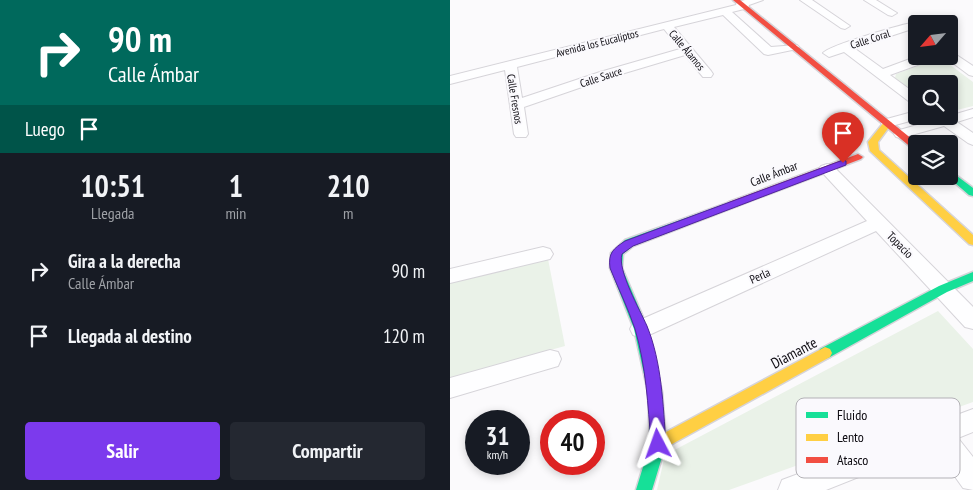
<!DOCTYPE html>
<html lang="es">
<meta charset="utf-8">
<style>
:root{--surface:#171b24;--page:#242831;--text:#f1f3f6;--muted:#9ea1a6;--accent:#7c3aed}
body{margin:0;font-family:"PT Sans Narrow",sans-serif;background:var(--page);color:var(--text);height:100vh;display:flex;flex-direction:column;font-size:19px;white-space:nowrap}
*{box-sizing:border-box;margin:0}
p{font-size:16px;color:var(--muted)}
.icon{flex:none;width:28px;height:28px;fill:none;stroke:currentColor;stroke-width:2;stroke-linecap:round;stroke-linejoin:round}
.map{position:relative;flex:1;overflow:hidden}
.sheet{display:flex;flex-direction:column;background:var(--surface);width:450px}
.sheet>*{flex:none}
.hud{background:#00695c;color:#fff;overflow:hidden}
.needle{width:32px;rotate:242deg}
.tools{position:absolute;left:458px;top:15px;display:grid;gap:10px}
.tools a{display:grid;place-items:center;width:50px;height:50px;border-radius:5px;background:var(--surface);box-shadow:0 2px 8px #0003;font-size:25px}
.speed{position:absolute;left:15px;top:410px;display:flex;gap:10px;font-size:25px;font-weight:700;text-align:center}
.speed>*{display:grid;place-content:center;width:65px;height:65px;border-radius:50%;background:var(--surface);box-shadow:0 2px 8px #0003;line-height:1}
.speed small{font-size:12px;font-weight:400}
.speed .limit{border:8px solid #d22;background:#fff;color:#111}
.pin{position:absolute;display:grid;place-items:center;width:42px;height:42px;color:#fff;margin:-51px -21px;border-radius:50% 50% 50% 0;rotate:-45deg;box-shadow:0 0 5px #0007}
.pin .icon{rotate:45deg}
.me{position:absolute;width:55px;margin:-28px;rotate:356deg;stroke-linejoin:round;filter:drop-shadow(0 0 4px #0008)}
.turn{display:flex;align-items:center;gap:18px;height:105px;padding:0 25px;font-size:22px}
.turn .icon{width:65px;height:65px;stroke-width:2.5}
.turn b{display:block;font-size:35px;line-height:42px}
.then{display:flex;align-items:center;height:48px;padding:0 25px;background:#0003;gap:10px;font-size:19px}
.eta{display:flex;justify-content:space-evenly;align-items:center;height:85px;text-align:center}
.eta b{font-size:30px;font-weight:700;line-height:35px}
.action{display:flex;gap:10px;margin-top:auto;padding:10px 25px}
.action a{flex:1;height:58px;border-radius:5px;background:var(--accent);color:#fff;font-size:20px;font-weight:700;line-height:58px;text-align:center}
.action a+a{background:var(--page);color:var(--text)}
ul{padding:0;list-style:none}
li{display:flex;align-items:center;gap:15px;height:65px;padding:0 25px}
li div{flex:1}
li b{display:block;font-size:19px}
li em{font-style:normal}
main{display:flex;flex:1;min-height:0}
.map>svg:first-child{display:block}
.green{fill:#eaf2e8}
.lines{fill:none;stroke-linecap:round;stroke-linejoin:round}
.street-casing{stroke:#d6d4d9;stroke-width:2}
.fast-casing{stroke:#d6d4d9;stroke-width:3}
.slow-casing{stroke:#d6d4d9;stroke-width:3}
.jam-casing{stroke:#d6d4d9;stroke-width:3}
.street{fill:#fefeff;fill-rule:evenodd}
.fast{fill:#16e098;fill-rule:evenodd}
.slow{fill:#ffcf43;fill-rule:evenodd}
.jam{fill:#f24e42;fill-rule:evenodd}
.route{fill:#7c3aed;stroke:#51269a}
.labels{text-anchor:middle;stroke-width:4;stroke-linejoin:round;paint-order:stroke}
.far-street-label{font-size:11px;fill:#0c0a10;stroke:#faf9fd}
.street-label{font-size:12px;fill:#0c0a10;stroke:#faf9fd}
.near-street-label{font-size:15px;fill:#0c0a10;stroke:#faf9fd}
.key{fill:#faf9fd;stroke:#b3b1b6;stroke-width:1}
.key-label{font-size:14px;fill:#0c0a10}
</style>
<main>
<section class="sheet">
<div class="hud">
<div class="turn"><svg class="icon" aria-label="right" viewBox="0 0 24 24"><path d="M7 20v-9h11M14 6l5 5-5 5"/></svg><div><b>90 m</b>Calle Ámbar</div></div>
<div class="then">Luego<svg class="icon" aria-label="arrive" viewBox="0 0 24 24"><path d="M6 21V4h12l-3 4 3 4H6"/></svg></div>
</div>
<div class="eta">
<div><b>10:51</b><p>Llegada</p></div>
<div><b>1</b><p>min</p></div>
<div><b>210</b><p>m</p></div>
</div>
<ul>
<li><svg class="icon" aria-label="right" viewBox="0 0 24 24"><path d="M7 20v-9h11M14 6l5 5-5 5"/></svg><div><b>Gira a la derecha</b><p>Calle Ámbar</p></div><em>90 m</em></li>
<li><svg class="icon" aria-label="arrive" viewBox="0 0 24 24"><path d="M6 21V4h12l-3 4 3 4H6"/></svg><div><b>Llegada al destino</b></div><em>120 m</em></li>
</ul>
<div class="action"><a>Salir</a><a>Compartir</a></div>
</section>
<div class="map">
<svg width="523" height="490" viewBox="0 0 523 490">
<rect width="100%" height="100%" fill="#fbfafc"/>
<path class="green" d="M486,59L495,61L523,82V106L499,112V84H466V94L445,78L446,74Z
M98,259L115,346L0,378V282Z
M488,311L523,349V402L279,490H207L215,455Z"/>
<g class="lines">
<defs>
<path id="street" d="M295,0H313L299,5L298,8L282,12L321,47L347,45L349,47L347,49L318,55L314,54L273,15L224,27L261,71L263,74L261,77H253L235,55L158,78L74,107L78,134L76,137H66L64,134L55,70L0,84V76L286,5L287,2ZM214,29L230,49L150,72L72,98L67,67Z
M350,0H362L400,26L395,29L391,28Z
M414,0H426L447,13L442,16L438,15Z
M461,23L466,26L465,28L404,48L433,69L468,56H486L484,59L440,75L466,94V104L461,103L394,52L379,57L373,53C380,45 447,26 461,23Z
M499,50L523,66V76L519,75L495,57L499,56Z
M523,109V117L507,122L523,133V145L518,143L494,126L451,138L446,137L444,134L446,131L485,120L483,116H499Z
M466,111V116H472L471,118L438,127L433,126L431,123L433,120Z
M377,164L383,166L523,307V329L515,327L426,231L199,335L191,338L183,335L180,329L183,323L417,221L369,169L371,166Z
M93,247L100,249L103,254L100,259L0,283V269Z
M100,350L108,352L111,359L108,366L0,398V378Z
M523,409V432L508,438L523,457V490L513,488L484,447L376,490H328L332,480Z"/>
<path id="fast" d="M499,170L523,188V196L519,195L497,176H499Z
M283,201L288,204L287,206L183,246L173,254L172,268L198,329L212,392L216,444L202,490H186L200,444L198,392L184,329L160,268L161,253L175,240Z
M523,272V281L497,292L380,357L375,359L370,357L368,353L370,349L489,286Z"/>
<path id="slow" d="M438,120L442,123L428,142L429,150L523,235V245L519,244L420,151L418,142L435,121Z
M375,347L380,349L382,353L380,357L213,449L208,451L203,449L200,444L203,439Z"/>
<path id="jam" d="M283,0H290L468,144L466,150L463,149Z
M408,154L413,157L411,159L287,206H279L278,204L279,202Z"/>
</defs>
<use href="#street" class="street-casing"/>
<use href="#fast" class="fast-casing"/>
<use href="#slow" class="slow-casing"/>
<use href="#jam" class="jam-casing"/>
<use href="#street" class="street"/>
<use href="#fast" class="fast"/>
<use href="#slow" class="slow"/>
<use href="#jam" class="jam"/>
</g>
<path class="route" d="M393,160L396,161V165L183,246L172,254C167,270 190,310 197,326C212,363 213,405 216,444L214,449L208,451L203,449L201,444C198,405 196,366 185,329C178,308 168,288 160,268C158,253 163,249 175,241Z"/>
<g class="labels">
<g class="far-street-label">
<text transform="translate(420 39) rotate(-18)" y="4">Calle Coral</text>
<text transform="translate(147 43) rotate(-14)" y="4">Avenida los Eucaliptos</text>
<text transform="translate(237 50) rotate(50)" y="4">Calle Álamos</text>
<text transform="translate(151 77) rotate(-18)" y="4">Calle Sauce</text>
<text transform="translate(65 99) rotate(81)" y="4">Calle Fresnos</text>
</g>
<g class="street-label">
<text transform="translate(324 174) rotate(-21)" y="4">Calle Ámbar</text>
<text transform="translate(450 245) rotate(45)" y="4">Topacio</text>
<text transform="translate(310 276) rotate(-24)" y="4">Perla</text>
</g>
<g class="near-street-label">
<text transform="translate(344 353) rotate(-28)" y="5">Diamante</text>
</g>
</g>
<rect x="346" y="398" width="164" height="80" rx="8" class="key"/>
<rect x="356" y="412" width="22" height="6" fill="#16e098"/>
<rect x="356" y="434" width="22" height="7" fill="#ffcf43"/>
<rect x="356" y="457" width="22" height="6" fill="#f24e42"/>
<g class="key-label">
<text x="387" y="420">Fluido</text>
<text x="387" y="442">Lento</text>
<text x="387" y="465">Atasco</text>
</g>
</svg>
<div class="tools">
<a><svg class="needle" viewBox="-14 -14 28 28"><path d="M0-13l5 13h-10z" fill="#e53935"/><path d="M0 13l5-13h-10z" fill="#9ea1a6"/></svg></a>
<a><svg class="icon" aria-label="search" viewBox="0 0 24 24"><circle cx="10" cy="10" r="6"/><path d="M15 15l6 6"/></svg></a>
<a><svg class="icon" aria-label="layers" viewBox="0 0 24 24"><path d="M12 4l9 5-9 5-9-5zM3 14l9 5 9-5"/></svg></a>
</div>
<div class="speed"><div>31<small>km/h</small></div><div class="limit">40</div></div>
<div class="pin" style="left:393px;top:163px;background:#d93025"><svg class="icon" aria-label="arrive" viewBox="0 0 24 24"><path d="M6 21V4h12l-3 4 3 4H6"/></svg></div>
<svg class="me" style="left:208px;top:444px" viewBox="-20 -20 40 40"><path d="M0-17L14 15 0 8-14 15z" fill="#7c3aed" stroke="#fff" stroke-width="4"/></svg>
</div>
</main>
